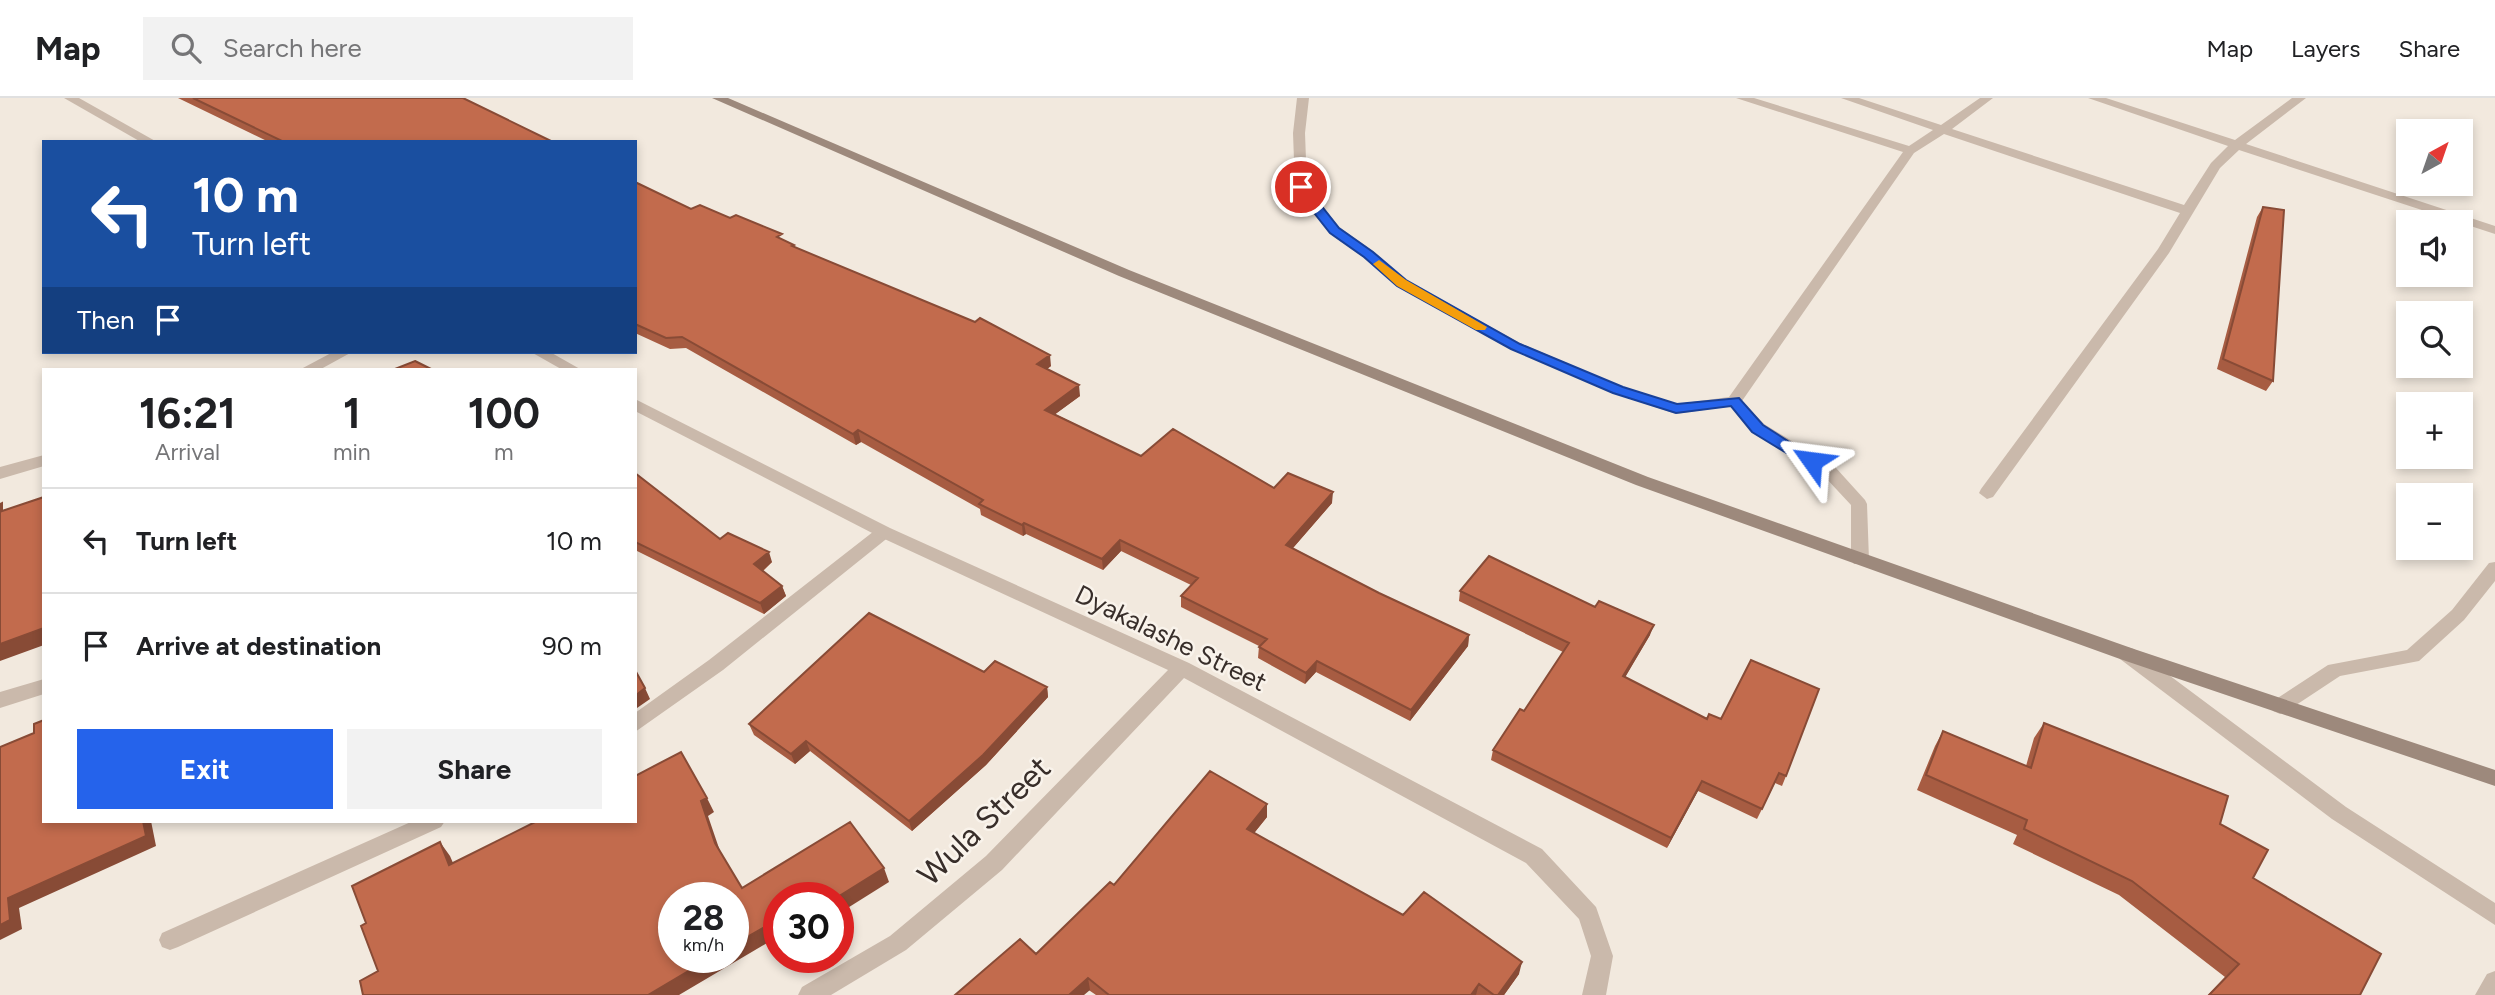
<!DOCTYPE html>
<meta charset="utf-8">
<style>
:root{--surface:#fff;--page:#f2f2f2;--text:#202124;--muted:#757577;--line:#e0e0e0;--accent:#2563eb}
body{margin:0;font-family:Figtree,sans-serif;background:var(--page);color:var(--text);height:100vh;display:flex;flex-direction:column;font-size:26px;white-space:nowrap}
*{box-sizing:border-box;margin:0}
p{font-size:23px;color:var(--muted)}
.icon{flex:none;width:38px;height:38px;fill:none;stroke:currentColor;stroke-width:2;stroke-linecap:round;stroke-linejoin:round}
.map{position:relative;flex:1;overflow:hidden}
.details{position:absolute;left:42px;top:270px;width:595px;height:455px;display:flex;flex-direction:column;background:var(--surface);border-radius:0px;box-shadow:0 4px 10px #0003}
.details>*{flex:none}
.top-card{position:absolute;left:42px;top:42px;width:595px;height:214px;border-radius:0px;box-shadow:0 4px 10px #0003;background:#1a4fa0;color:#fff;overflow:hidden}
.needle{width:46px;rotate:40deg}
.buttons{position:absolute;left:2396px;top:21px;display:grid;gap:14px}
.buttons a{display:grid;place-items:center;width:77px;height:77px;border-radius:0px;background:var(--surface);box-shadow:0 4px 10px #0003;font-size:35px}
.speed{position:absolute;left:658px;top:784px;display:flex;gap:14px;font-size:35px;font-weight:700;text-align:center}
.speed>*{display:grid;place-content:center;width:91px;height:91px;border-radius:50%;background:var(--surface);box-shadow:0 4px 10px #0003;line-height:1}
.speed small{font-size:18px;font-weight:400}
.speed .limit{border:10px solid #d22;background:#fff;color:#111}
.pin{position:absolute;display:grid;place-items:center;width:60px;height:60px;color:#fff;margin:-30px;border:4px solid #fff;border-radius:50%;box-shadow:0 2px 7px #0007}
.me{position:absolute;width:77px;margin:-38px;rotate:301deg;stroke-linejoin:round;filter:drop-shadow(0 0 5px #0008)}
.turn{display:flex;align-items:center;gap:24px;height:147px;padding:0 35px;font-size:32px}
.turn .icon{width:91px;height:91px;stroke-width:2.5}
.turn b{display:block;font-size:49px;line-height:60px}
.then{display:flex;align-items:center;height:66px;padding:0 35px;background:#0003;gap:14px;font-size:26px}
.eta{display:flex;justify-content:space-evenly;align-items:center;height:119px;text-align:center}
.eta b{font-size:42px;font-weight:700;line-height:49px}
.primary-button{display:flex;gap:14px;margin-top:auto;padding:14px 35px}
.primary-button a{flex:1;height:80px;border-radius:0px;background:var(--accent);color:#fff;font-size:28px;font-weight:700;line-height:80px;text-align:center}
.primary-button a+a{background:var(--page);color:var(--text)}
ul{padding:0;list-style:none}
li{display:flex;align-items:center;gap:21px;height:105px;padding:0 35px;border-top:2px solid var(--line)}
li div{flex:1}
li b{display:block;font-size:26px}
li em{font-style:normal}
header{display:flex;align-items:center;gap:42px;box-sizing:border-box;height:98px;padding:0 35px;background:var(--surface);border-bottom:2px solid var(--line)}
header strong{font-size:33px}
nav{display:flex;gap:38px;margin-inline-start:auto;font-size:24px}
.search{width:490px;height:63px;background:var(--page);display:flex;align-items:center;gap:18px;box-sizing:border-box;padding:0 24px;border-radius:0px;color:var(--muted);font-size:26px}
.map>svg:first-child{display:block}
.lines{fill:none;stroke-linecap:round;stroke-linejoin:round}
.service{fill:#cab9ab;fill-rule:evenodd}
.minor{fill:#cab9ab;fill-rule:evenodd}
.secondary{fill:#9d897c;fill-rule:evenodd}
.wall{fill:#a75c42}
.shaded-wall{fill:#884b36}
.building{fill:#c26b4d;stroke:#884b36;stroke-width:2}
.route{fill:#2563eb;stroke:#184099;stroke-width:2}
.slow{fill:#f59e0b}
.labels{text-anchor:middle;stroke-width:5;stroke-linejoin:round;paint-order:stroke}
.street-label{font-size:26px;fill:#382e2a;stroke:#f9f3eb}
.near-street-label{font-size:32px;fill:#382e2a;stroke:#f9f3eb}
</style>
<header>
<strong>Map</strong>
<div class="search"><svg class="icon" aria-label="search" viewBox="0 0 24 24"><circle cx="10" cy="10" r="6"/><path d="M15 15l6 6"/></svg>Search here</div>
<nav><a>Map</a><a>Layers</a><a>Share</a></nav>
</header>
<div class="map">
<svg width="2495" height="897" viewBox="0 0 2495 897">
<rect width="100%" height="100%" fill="#f2e9de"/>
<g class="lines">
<path class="service" d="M884,428L893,434L890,438L723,572L635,634V615L709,562L878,430Z
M413,723H445L441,729L178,849L170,852L162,849L159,842L162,835Z"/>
<path class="minor" d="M64,0H79L157,44H141Z
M1297,0H1309L1305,35L1307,89L1339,129L1373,153L1406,182L1520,245L1623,289L1677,306L1729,299L1903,54L1736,0H1754L1909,48L1933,32L1841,0H1859L1941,27L1980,0H1993L1952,31L2184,107L2211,65L2228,48L2088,0H2106L2235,42L2292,0H2306L2246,46L2495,128V136L2239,52L2220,70L2169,155L1993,399L1987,401L1979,395L1981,391L2158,151L2180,115L1944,36L1914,55L1742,303L1764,326L1836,370L1865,402L1867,406L1869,462L1866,466H1854L1851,462V407L1824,378L1752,334L1730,308L1676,316L1613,295L1510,251L1396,188L1363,159L1329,135L1295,89L1293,35Z
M333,254H352L321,271H301Z
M531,254H550L580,271H561Z
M635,301L890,430L1189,565L1542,751L1596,809L1613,858L1606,897H1582L1591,858L1579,821L1526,765L1184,580L1002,772L906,852L831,897H798L802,889L890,838L986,758L1168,572L878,438L635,313Z
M44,357V368L0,381V369Z
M2495,464V483L2464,522L2419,563L2340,578L2287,613L2280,616L2273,613L2270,608L2273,603L2328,567L2407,552L2452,512L2489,465Z
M2127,549L2134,551L2346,709L2495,805V827L2332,721L2120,561L2118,556L2120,551Z
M44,581V596L0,610V594Z
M2495,873V897H2475L2487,876Z"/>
<path class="secondary" d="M712,0H728L1129,172L1648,379L2134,551L2495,672V688L2120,561L1636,387L1119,178Z"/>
</g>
<path class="wall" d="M178,0H463L553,44H269Z
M635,84L691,111L730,120L794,147L795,150L1051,268L1047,271L1080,298L1055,316L1141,358L1274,390L1332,405L1293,450L1379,495L1469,537L1468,548L1410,623L1316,574L1305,586L1258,560L1259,548L1181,509V498L1191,487L1121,453L1103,472L1026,436L1023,438L981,417L980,411L861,344L856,347L686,250L670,251L635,235Z
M2263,109L2273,283L2266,293L2217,271L2257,119Z
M635,375L720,441L772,464L763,473L782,488L786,498L764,516L635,452Z
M1460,493L1650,537L1625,579L1786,678L1782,688L1775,685L1757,721L1698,693L1667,750L1491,662L1493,652L1524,613L1563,554L1459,503Z
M984,574L1047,589L1048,599L986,667L912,733L810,653L795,666L754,637L749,626Z
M2044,625L2220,726L2253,780L2360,897H2208L2225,879L2119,797L2013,746L2017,737L1917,692L1935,648L1943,633L2026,668L2034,640Z
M1267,706V719L1254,735L1403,817L1519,876L1504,897H1096L1036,856L1114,787Z"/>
<path class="shaded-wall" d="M1050,257L1051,268L1039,277L1037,266Z
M1079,287L1080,298L1046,323L1045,312Z
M858,332L861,344L856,347L853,336Z
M1333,394L1332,405L1286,458V447Z
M1024,425L1026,436L1023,438L1022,427Z
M1120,442L1121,453L1103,472L1102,461Z
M769,454L772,464L758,477L754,466Z
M782,488L786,498L764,516L760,505Z
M1654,527L1650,537L1620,588L1623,578Z
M44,530V547L0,563V546Z
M1469,537L1468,548L1410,623L1411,612Z
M1317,563L1316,574L1305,586L1306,575Z
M1047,589L1048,599L986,667L912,733L909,723Z
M645,590L650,601L637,610L635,607V598Z
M806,643L810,653L795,666L791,656Z
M1702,683L1698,693L1667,750L1671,740Z
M707,700L714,714L708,718L722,759L715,745L701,703Z
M1267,706V719L1247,744V731Z
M143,723H151L156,748L19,810L22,831L0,842V827L8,800Z
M440,744L450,758L460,781L449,767Z
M884,770L889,784L838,816V800H836Z
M779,821V838L679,897H648L712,859H733V847Z
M1522,864L1519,876L1504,897H1498Z
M1088,880L1090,892L1084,897H1069Z
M1479,886L1476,897H1471Z"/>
<path class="building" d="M193,0H463L553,44H284Z
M635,84L691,111L700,107L730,120L736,117L782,136L777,139L794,147L792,148L975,224L980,220L1050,257L1037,266L1079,287L1045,312L1141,358L1173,331L1274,390L1288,375L1333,394L1286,447L1379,495L1469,537L1411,612L1317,563L1306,575L1259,549L1267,541L1181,498L1198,480L1120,442L1102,461L1024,425L1022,427L979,406L983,402L858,332L853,336L682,239L666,240L635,226Z
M2263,109L2284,112L2273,283L2223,261Z
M415,263L431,271H395Z
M635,375L720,441L728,435L769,454L754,466L782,488L760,505L635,444Z
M44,399V530L0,546V406L2,405V413Z
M1489,458L1595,509L1599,503L1654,527L1623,578L1707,621L1709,616L1721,621L1751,562L1819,591L1786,678L1779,675L1762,711L1702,683L1671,740L1493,652L1520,611L1524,613L1569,545L1460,493Z
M869,515L984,574L995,563L1047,589L983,657L909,723L806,643L791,656L749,626Z
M635,572L645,590L635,598Z
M44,622V723H143L146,738L8,800L10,822L0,827V649L34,635V626Z
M2044,625L2228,698L2220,726L2268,752L2253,780L2381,856L2360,897H2209L2239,866L2132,783L2024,731L2027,722L1926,677L1943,633L2031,670Z
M681,654L707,700L701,703L715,745L742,790L850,724L884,770L836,800H779V821L733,847V800H674V859H712L648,897H363L360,883L378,873L361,828L366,825L352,788L440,744L449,767L537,723H635V678Z
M1210,673L1267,706L1247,731L1403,817L1424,794L1522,864L1498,897H1494L1479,886L1471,897H1109L1088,880L1069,897H955L1020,841L1036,856L1110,784L1114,787Z"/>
<path class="route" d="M1296,87H1305L1339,130L1373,154L1406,182L1520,246L1623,289L1677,306L1739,300L1763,327L1819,363L1817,367H1806L1752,334L1731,308L1676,315L1613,295L1511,251L1397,188L1364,159L1330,135L1296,92Z"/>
<path class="slow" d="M1379,162L1406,182L1487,229L1485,232H1476L1397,188L1373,166Z"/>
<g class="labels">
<g class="street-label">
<text transform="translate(1171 540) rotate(26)" y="9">Dyakalashe Street</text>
</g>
<g class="near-street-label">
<text transform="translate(984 723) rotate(-44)" y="11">Wula Street</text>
</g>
</g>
</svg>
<div class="buttons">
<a><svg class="needle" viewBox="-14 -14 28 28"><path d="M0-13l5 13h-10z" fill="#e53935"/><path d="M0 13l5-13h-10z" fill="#757577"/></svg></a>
<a><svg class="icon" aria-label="sound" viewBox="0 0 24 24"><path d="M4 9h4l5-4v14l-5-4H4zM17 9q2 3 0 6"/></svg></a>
<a><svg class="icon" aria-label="search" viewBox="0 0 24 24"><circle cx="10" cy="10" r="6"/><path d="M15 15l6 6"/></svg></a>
<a>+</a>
<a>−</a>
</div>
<div class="speed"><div>28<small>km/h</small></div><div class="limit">30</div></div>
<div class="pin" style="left:1301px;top:89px;background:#d93025"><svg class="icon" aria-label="arrive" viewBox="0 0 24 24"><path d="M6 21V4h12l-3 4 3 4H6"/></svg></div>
<svg class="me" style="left:1812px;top:363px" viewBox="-20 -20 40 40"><path d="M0-17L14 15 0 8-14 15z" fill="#2563eb" stroke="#fff" stroke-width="4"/></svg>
<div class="top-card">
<div class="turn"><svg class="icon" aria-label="left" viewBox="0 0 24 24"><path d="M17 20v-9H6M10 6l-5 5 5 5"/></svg><div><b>10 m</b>Turn left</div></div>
<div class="then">Then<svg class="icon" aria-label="arrive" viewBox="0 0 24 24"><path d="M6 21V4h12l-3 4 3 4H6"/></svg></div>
</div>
<section class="details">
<div class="eta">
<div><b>16:21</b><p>Arrival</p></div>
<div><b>1</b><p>min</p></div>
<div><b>100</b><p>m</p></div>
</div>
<ul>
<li><svg class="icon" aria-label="left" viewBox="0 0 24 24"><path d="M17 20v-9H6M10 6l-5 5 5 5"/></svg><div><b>Turn left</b></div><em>10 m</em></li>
<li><svg class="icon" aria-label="arrive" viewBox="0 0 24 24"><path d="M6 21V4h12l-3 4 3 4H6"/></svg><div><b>Arrive at destination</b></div><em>90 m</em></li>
</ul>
<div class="primary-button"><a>Exit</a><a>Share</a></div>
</section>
</div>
